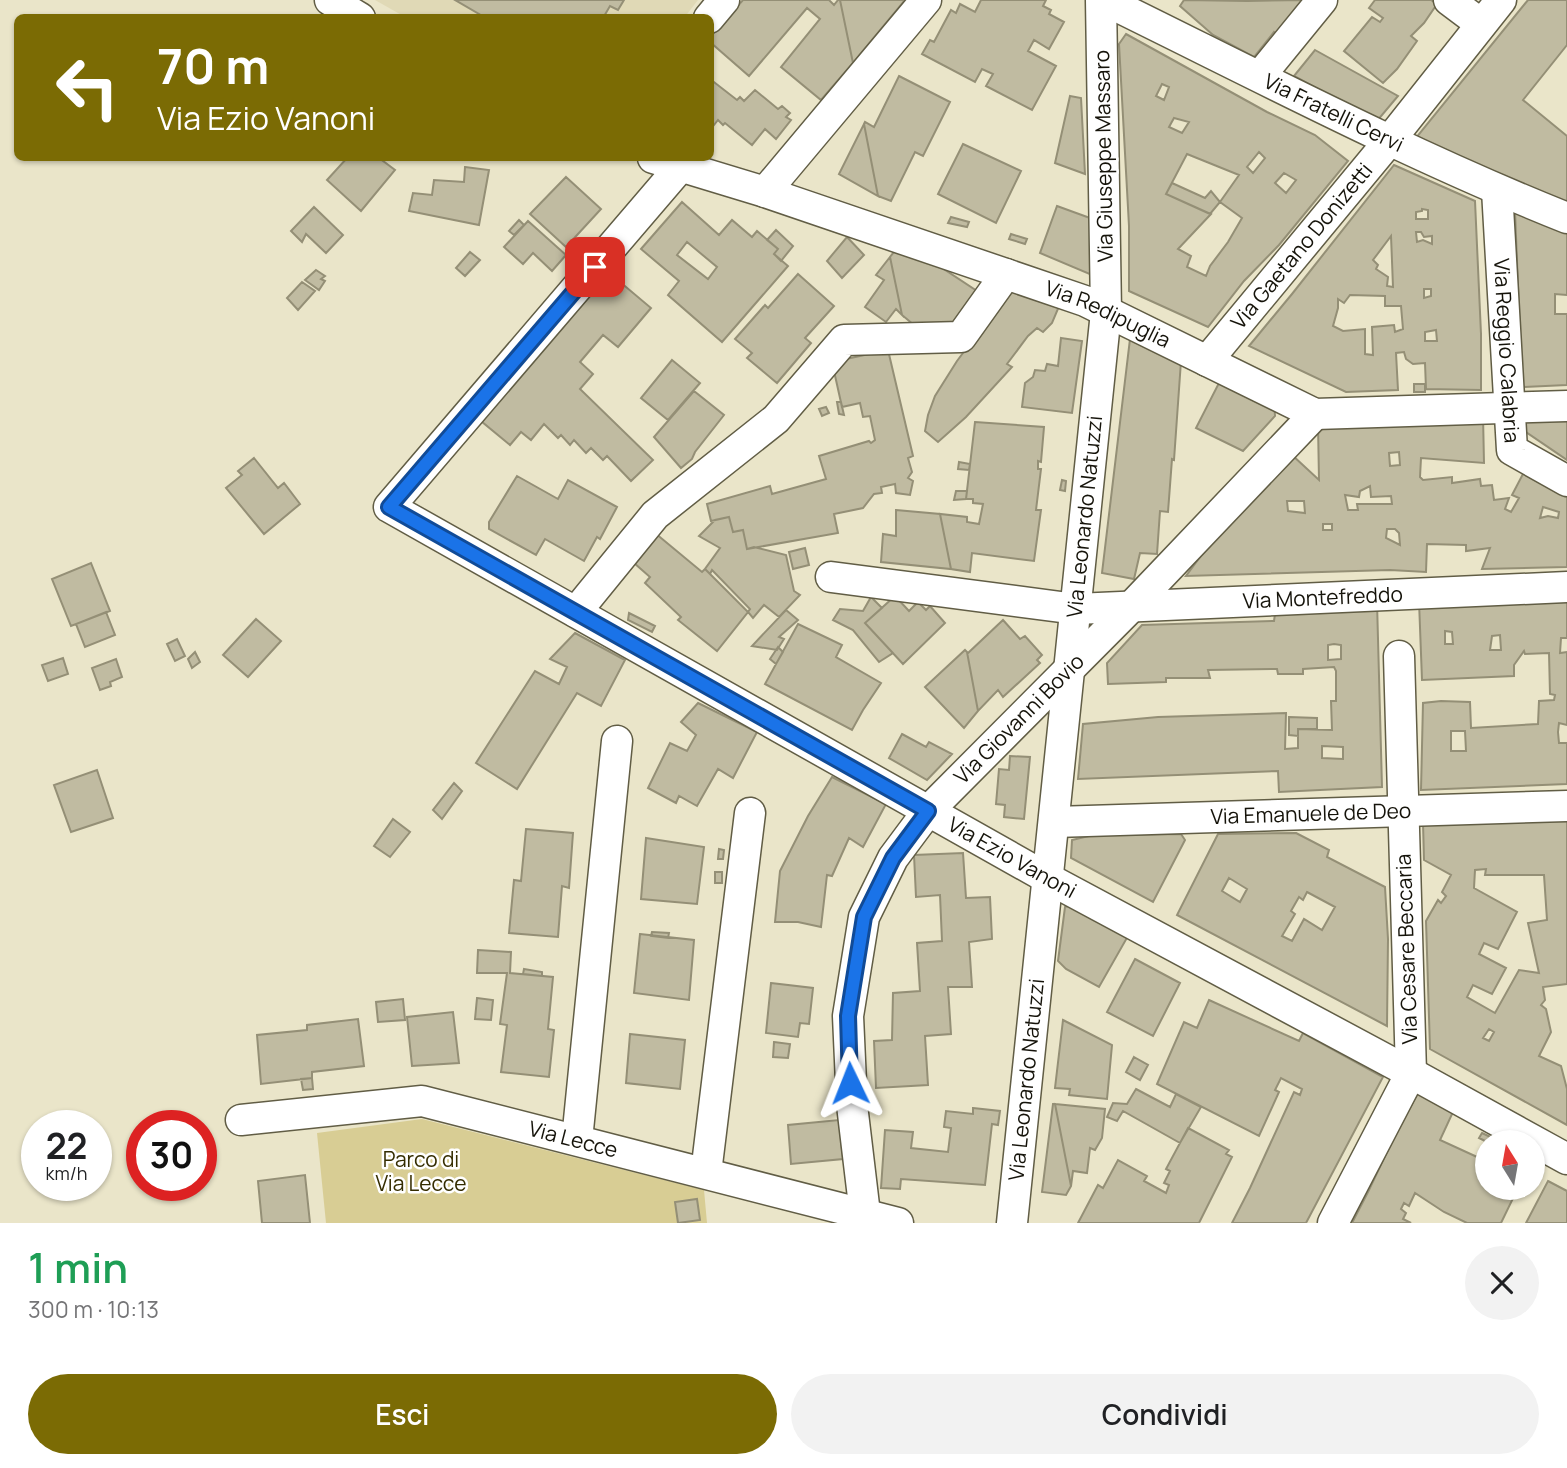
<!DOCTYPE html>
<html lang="it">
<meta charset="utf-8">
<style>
:root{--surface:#fff;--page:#f2f2f2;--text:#202124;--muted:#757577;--accent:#7b6b04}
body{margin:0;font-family:Manrope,sans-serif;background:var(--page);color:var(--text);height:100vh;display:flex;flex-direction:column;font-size:26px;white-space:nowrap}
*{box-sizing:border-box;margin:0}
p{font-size:23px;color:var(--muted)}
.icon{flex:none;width:38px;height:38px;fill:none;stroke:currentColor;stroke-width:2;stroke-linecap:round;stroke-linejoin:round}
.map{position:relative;height:1223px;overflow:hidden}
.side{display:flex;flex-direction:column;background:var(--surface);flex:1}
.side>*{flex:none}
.guide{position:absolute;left:14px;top:14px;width:700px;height:147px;border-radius:10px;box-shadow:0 2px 5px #0004;background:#7b6b04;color:#fff;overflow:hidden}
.needle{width:46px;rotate:349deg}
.controls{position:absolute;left:1475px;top:1130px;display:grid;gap:14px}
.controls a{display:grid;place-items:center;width:70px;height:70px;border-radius:50%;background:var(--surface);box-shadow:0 2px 5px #0004;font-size:35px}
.speed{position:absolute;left:21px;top:1110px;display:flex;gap:14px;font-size:35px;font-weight:700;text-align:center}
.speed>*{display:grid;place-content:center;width:91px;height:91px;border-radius:50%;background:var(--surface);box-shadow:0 2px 5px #0004;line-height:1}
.speed small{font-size:18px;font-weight:400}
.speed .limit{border:10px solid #d22;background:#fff;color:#111}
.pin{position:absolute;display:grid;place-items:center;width:60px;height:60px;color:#fff;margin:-30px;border-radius:14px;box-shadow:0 4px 10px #0006}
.me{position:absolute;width:77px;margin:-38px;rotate:358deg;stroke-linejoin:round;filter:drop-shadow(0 0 5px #0008)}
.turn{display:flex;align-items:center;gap:24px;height:147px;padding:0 28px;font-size:32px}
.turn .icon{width:91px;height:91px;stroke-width:2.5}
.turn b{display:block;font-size:49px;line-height:60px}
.round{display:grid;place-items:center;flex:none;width:74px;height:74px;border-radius:37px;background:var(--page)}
.head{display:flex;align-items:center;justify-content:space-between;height:119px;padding:0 28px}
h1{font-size:42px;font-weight:600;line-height:52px;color:#1e9e55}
.cta{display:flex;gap:14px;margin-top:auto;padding:14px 28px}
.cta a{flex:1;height:80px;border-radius:42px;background:var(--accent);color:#fff;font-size:28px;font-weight:600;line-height:80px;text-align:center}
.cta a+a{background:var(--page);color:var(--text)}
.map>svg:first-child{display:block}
.built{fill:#e0d9b6}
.green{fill:#d8cd94}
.building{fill:#c0bba1;stroke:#948f76;stroke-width:2;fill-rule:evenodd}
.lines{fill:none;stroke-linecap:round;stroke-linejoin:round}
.minor-casing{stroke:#615d45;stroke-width:33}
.minor{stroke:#fff;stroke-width:30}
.route-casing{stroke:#114b97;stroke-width:18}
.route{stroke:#1a73e8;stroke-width:12}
.labels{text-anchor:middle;stroke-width:5;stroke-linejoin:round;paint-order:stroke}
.street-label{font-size:21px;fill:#15130a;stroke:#fff}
.park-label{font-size:21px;fill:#352d00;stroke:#fff}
</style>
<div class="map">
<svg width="1567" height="1223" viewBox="0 0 1567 1223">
<rect width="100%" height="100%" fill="#eae5c9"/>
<path class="built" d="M375,0H698L684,18L405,17Z"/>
<path class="green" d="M422,1119L704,1190L707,1223H326L317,1133Z"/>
<path class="building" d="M455,0H624L618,10L610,6L603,18H486Z
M743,0H829L834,5L838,0H840L853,63L821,100L781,67L820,19L807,8L749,76L710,42V37Z
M840,0H905L853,63Z
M981,0H1046L1043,6L1051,10L1049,14L1064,22L1049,49L1034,40L1028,51L1056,66L1032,110L986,86L993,74L982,69L975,82L922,54L930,40L934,42L951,10L956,13L960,4L975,12Z
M1184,0L1247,1L1305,0L1279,36L1274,32L1254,57L1213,35L1180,6Z
M1375,0H1431L1437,4L1424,23L1411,36L1417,41L1397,69L1383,83L1344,51L1372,17L1380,22L1383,18L1369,8Z
M1528,0H1567V45L1523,100L1567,136V207L1415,139Z
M1126,34L1267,112L1315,135L1348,161L1279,245L1244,281L1208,327L1129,291V226L1119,44ZM1162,84L1169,87L1164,100L1156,96ZM1174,118L1189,122L1182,133L1169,127ZM1259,152L1265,158L1253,173L1247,167ZM1187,154L1239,175L1220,202L1242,218L1228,242L1210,266L1206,276L1187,267L1191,256L1178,249L1211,214L1166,194ZM1284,173L1296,180L1286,193L1275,183Z
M1315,50L1398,96L1377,121L1294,76Z
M899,76L950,102L923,156L915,152L891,201L878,196L864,124L865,122L874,127Z
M710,79L737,100L740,97L744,101L755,90L778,109L782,106L790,113L786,117L791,120L776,139L765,129L752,145L725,123L723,125L718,120L710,130Z
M1070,96L1081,98L1085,174L1055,163Z
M864,124L878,196L839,174Z
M963,144L1021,171L996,223L938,194Z
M347,158H379L395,170L361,211L327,180Z
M1394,165L1475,201L1481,334V390L1426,389L1425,363L1413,364L1406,359L1404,352L1396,353L1398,390L1346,392L1249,346L1292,294ZM1422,209L1428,210V219H1416V212L1422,211ZM1416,232H1421L1424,237L1432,236V244L1423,240L1417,242ZM1391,236L1392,261L1393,287L1387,286L1388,277L1376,269L1378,265L1373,260ZM1424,289H1431V296L1424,298ZM1350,295L1385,296V306H1401L1403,329L1395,332L1394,325L1372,327L1373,355L1365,354V329L1343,331L1333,326L1338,308V299L1344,303ZM1436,330L1437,341H1425V332Z
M465,167L489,170L479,225L409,211L413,193L432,195L434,180L464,182Z
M566,177L601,209L566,247L530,214Z
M1172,183L1205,198L1211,191L1220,202L1210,214L1166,194Z
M682,202L719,235L732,220L752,237L757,231L778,249L774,254L788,266L722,342L668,295L679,281L641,249ZM687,242L717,267L708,279L677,255Z
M1057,206L1090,218L1092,275L1040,253Z
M314,207L343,235L326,253L306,234L302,242L291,231Z
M1515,211L1567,231V295L1555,294V314H1567V385L1522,387Z
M951,217L969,222L967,227L948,223Z
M519,220L524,225L514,235L509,231Z
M528,221L566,255L552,271L533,253L523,264L504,247Z
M776,230L793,246L781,261L774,254L778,249L767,240Z
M1011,234L1027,239L1025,244L1009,239Z
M847,237L864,255L842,278L827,261Z
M897,248L939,266L977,291L952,326L914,325L902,315L890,257Z
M470,252L480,260L465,276L456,268Z
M890,257L902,315L896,309L886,322L865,307L884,280L876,275Z
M316,270L325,276L321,279L325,281L319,290L305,280Z
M607,271L651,308L618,347L603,335L580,362L593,374L580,389L653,460L631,481L607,456L603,460L591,448L586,453L574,440L570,445L561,435L558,438L544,424L531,440L521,432L510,445L481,421Z
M798,274L834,306L805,338L811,343L777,383L747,358L752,353L735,339L765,305L768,308Z
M302,282L315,291L298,310L287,298Z
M1018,284L1060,304L1052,323L1043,332L1037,328L1028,336L1007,364L1012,367L966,417L938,442L925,431L928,415L935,396L957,361L984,325Z
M1061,338L1082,341L1072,413L1022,407L1025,383L1033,377L1035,370L1045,371L1047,364L1058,366Z
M1130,339L1181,361L1174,460L1172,459L1168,512L1160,511L1157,554L1140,553L1134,579L1102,573Z
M888,350L913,456L908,458L912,472L908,478L913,481L910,495L896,493L895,484L881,487L882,493L874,494L863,508L834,514L838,533L747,549L743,530L733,532L729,517L711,521L707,504L770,486L772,494L826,479L819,456L869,441L871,443L875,440L870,416L863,417L860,403L842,407L832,362Z
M672,360L700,383L668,420L641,398Z
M1221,379L1274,403L1275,416L1243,451L1196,428Z
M1414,384H1425V392H1414Z
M694,391L724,415L695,452L692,459L681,468L654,437Z
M837,402H841L844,415L839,414Z
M826,407L829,413L822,416L819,409Z
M1567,414V460L1523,430V416Z
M1483,415L1484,463L1421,458L1420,477L1423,480L1452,477V483L1480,479L1481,486L1492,485L1494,500L1509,498L1505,509L1511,512L1519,498L1512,495L1525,470L1567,492V567L1482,569L1490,548L1466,551V545L1427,544L1426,572L1390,570L1186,576L1206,549L1292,455L1319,480L1318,424ZM1399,452L1400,465L1390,466L1389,453ZM1370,486L1371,497L1391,496L1392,504H1357L1358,510H1348L1345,495L1359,497L1360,491ZM1287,501H1304L1305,513L1288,511ZM1543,507L1559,512L1558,518L1548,516L1540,518ZM1323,524H1332V530H1323ZM1387,529H1395L1399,533L1400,545L1386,538Z
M975,422L1044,427L1041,462L1038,461V469H1041L1036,510H1041L1034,561L972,553L970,572L951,569L940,514L967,517V522L979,524L983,504L973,503V499H966Z
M254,458L278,488L284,483L300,504L264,534L226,488L242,475L238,471Z
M959,462L970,464L969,470L958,469Z
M517,476L558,499L568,480L617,507L600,539L597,537L584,561L545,539L536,555L489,529V522Z
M1062,480L1066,481L1065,491L1060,490Z
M956,491H967L966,499L954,500Z
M896,510L940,514L951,569L881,562L883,534L896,536Z
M729,517L733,532L743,530L747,549L754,547L786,555L794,591L800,595L779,617L764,605L753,618L748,612L750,609L712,570L710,574L705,569L720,548L699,536L715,520Z
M655,533L702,572L705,569L748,612L717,651L678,620L681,617L645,583L650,577L633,562Z
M805,548L809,565L793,569L789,552Z
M91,563L110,611L71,626L52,579Z
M895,596L909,611L918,602L926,610L930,606L945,623L903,664L865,623Z
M1567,596V638H1561L1560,653L1567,652V725L1559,723L1558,732L1559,743H1567V784L1421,790L1423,703L1441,701L1470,702L1471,728L1538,724L1539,701L1554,700L1555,695L1550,694L1549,653L1525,654L1524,651L1514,665V676L1422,680L1419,601ZM1445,631L1452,632L1453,644H1445ZM1500,635L1501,650H1490L1492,636ZM1451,731H1465L1466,751H1451Z
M871,597L882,608L865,623L893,653L879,662L853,630L833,620L840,609L863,611Z
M1377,602L1382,787L1279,792L1278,771L1078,779L1083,724L1158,717L1286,713L1285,749L1298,748V729L1332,730L1331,701H1336V671L1334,667L1303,669V674H1278L1277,669L1208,670L1210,678H1166V682L1108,684L1107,663L1142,625L1274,621L1275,614ZM1334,644L1341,645V659L1328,660V645ZM1322,746L1343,747V759L1322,758Z
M786,610L798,620L779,637L784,639L777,650L752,646Z
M106,612L115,635L85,647L76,624Z
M629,613L655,626L652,632L628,620Z
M256,619L281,641L248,677L223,655Z
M1003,620L1020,639L1025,636L1042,655L1037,660L1040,663L1003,697L998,690L978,711L967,652L968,653Z
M798,624L842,645L836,657L881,683L863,710L852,730L765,684Z
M575,633L625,660L601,706L577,693L517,789L476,763L535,671L559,684L567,667L550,659Z
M177,639L185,656L175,661L167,644Z
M778,647L783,652L776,664L770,659Z
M965,650L967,652L978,711L964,728L925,687Z
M195,652L200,662L192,668L188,659Z
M63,658L68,674L48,681L42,665Z
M116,659L122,677L110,682L111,686L100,690L92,668Z
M698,703L757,732L733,778L718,769L697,806L679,796L676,803L648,788L670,743L687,751L696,735L681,722Z
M1289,717L1317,718V729H1298V736L1289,735Z
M902,734L926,747L929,742L952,754L927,780L889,758Z
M1010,756L1030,757L1024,819L1004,817L1005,805L996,804L999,769L1009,770Z
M97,770L113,818L71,832L54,785Z
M832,777L886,804L863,847L849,838L832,876L827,875L821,927L798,922H775L780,871L808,816Z
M454,783L462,791L442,819L433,810Z
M393,819L410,832L390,857L374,846Z
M1567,819V984L1543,987L1545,1000L1541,1005L1546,1009L1551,1032L1539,1056L1561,1066L1567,1089V1125L1430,1049L1426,921L1438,900L1441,903L1446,896L1442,892L1451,875L1424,860L1423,823ZM1486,869L1485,875H1544L1547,920L1528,923L1539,973L1519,970L1495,1013L1467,997L1473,985L1492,994L1506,968L1479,954L1484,943L1498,949L1517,912L1474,888L1475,870ZM1489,1029L1494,1032L1489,1041L1483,1038Z
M526,829L573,833L569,888L562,886L558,937L509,933L514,880L521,881Z
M1296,833L1329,850L1327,857L1385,887L1388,939L1387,1026L1177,915L1218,834ZM1229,878L1247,889L1240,902L1222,891ZM1307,892L1335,907L1322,930L1304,919L1292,941L1282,936L1295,914L1291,911L1299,897L1303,900Z
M1181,834L1185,840L1153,902L1071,858L1072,840L1093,835Z
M646,838L704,847L697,904L641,899Z
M719,849L724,850L723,859H718Z
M963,853L966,898L990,897L992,939L969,942L972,987H948L951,1034L925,1036L928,1085L876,1088L874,1041L892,1040L893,993L920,991L917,943L942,941L940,895L916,897L914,855Z
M715,872H722V883H715Z
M1071,905L1128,936L1099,987L1066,969L1058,961L1065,907Z
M652,932L669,933L668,938L651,936Z
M640,934L694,940L689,1000L634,993Z
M478,950L511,952L510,973L553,977L548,1029L554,1030L549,1077L501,1072L507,1025L500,1024L507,973H477Z
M1135,959L1180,983L1153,1036L1107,1012Z
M524,969L542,972V976L523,974Z
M771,983L813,988L809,1024L800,1023L798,1037L766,1033Z
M477,998L493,1000L491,1020L475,1019Z
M403,999L405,1020L378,1022L376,1002Z
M1209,1000L1299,1041L1303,1033L1383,1077L1306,1223H1232L1250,1188L1294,1092L1300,1095L1302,1089L1281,1078L1275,1090L1279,1092L1259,1136L1157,1084L1184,1022L1197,1028Z
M453,1012L459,1063L412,1066L407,1017Z
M358,1019L364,1066L312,1072V1078L261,1084L257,1035L307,1030V1025Z
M1063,1020L1112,1045L1107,1099L1069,1095L1070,1089L1055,1088Z
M630,1034L685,1040L680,1089L626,1083Z
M774,1042L790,1044L788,1058L773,1057Z
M1134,1057L1148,1065L1140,1080L1126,1072Z
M312,1078L313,1089L303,1090L301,1079Z
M1136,1089L1170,1107L1176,1094L1201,1107L1180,1143L1123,1111L1117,1121L1107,1117L1113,1103L1127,1104Z
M1418,1093L1453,1112L1440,1140L1488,1162V1188H1518L1501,1223H1467L1444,1212L1415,1193L1409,1206L1404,1203L1401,1209L1406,1213L1403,1219L1411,1223H1352L1368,1192L1396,1133Z
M1053,1104H1055L1071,1186L1066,1195L1042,1192Z
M1055,1104L1105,1109L1102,1138L1095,1150L1090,1148L1087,1173L1073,1171L1071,1186Z
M973,1108L1000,1111L998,1125L992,1124L985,1185L901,1179L900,1189L881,1188L885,1130L913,1132L911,1148L948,1152L951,1128L944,1127L946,1111L973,1114Z
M839,1120L843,1159L791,1164L788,1125Z
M1188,1128L1229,1150L1226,1154L1232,1157L1199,1223H1078L1098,1185L1103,1188L1118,1160L1147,1176L1144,1181L1166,1193L1169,1185L1164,1183L1170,1171L1166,1169Z
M1482,1133L1499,1141L1498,1143H1489L1479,1138Z
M305,1175L310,1223H262L258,1181Z
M1548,1181L1567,1191V1223H1526Z
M697,1199L700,1220L678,1223L675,1202Z"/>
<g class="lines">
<defs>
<g id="minor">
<path d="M330,0L360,18"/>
<path id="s1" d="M1104,0C1257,75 1409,155 1567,218"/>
<path d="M1449,0L1481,24"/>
<path d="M709,18L724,0"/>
<path d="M1260,76L1322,0"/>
<path id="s2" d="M653,158L765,192L1085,301L1315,414L1567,406"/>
<path id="s3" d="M681,166L389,507L1049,879L1411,1073L1567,1159"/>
<path id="s4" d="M1497,190L1512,450L1567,481"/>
<path d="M765,192L926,0"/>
<path id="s5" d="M1207,361L1390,140L1501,0"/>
<path id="s6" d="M831,577L1076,609L1567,587"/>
<path d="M576,612L655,515L776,419L844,340L961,337L1006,274"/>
<path id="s7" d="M1055,822L1567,806"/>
<path id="s8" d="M241,1120L422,1101L898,1223"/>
<path d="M577,1140L617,741"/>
<path d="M706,1173L750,813"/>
<path id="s9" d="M865,1214L852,1105L848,1016L864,917L893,858L928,811L1131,607L1315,414"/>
<path id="s10" d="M1012,1223L1106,312L1101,0"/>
<path d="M1333,1223L1411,1073L1399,656"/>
</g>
</defs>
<use href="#minor" class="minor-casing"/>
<use href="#minor" class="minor"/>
</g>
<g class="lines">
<defs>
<path id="route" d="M595,267L389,507L928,811L893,858L864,917L848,1016L850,1083"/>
</defs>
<use href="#route" class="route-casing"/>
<use href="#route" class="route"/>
</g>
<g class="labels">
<g class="street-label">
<text dy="7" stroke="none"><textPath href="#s1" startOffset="256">Via Fratelli Cervi</textPath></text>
<text transform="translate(1104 156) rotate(-91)" y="7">Via Giuseppe Massaro</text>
<text dy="7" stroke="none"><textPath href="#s5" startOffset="149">Via Gaetano Donizetti</textPath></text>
<text dy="7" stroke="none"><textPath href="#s2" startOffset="481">Via Redipuglia</textPath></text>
<text dy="7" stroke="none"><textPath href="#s4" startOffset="161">Via Reggio Calabria</textPath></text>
<text dy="7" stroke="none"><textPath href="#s10" startOffset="710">Via Leonardo Natuzzi</textPath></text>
<text dy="7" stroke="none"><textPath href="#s6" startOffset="494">Via Montefreddo</textPath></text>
<text dy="7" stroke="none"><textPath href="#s9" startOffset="553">Via Giovanni Bovio</textPath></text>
<text dy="7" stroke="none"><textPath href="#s7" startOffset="256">Via Emanuele de Deo</textPath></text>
<text dy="7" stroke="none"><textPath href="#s3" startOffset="1164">Via Ezio Vanoni</textPath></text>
<text transform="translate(1407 949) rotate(-92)" y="7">Via Cesare Beccaria</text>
<text dy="7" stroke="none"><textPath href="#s10" startOffset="144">Via Leonardo Natuzzi</textPath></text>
<text dy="7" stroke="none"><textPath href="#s8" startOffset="338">Via Lecce</textPath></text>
</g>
<g class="park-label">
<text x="421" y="1167">Parco di<tspan x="421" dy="24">Via Lecce</tspan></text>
</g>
</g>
</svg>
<div class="controls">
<a><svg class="needle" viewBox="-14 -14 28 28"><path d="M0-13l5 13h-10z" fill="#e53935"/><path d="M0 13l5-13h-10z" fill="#757577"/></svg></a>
</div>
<div class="speed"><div>22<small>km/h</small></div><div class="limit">30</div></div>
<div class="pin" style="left:595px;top:267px;background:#d93025"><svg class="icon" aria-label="arrive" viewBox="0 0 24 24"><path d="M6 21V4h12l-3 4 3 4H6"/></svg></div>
<svg class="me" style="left:850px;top:1083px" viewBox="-20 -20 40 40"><path d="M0-17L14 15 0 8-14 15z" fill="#1a73e8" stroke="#fff" stroke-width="4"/></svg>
<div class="guide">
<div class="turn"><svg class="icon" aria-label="left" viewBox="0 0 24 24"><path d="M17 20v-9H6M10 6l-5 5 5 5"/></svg><div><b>70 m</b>Via Ezio Vanoni</div></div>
</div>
</div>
<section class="side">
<div class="head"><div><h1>1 min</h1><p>300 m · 10:13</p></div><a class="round"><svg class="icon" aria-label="close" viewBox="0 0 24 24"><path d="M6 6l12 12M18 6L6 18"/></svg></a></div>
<div class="cta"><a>Esci</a><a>Condividi</a></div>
</section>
